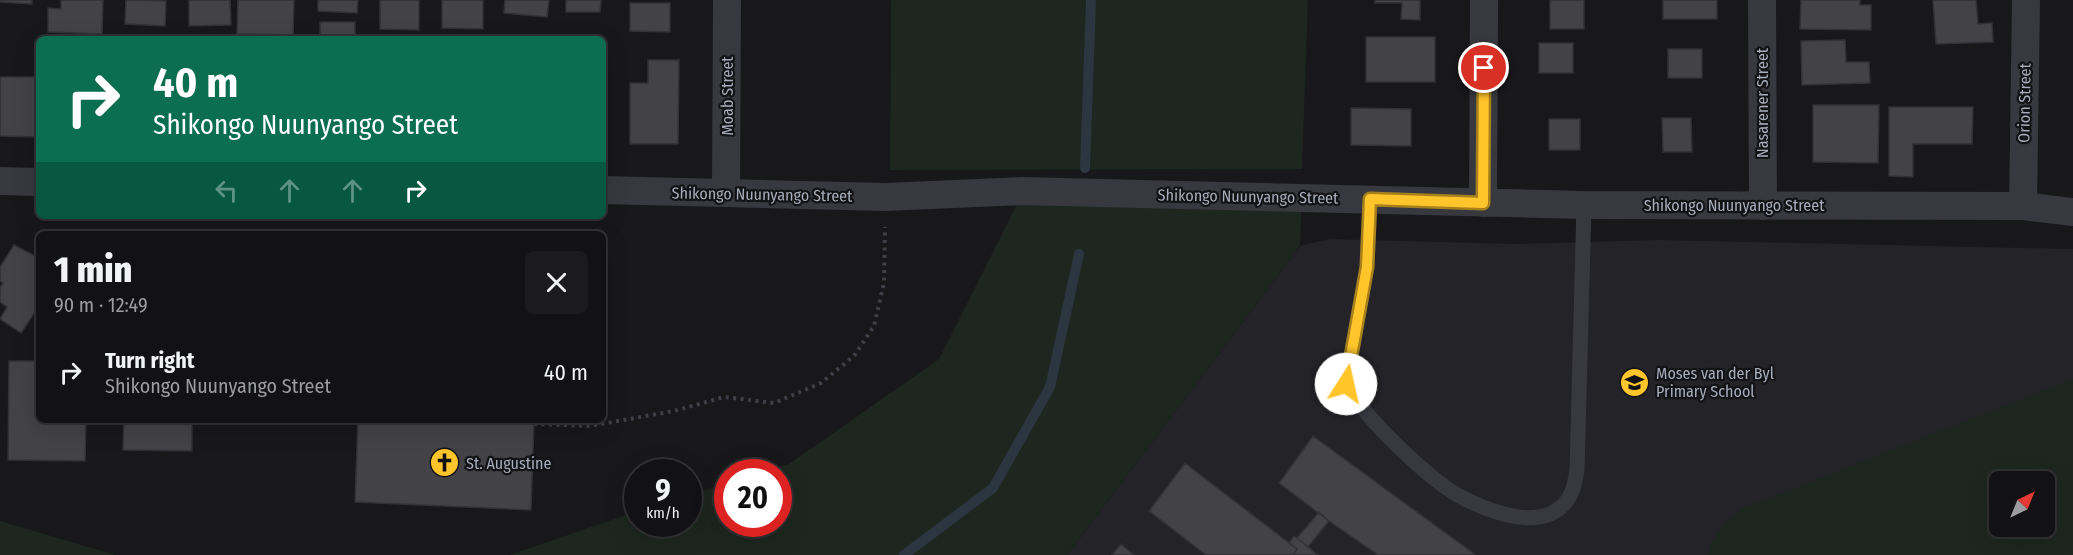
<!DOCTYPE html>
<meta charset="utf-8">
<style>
:root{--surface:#121114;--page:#1b1a1d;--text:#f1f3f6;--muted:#9c9da0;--line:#313134}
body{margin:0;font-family:"Fira Sans Condensed",sans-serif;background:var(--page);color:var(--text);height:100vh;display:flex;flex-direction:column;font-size:22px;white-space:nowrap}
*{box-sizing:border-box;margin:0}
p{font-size:20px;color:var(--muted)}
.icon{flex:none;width:33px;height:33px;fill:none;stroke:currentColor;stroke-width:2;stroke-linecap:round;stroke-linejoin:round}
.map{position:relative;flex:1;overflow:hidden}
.details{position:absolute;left:36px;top:231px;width:570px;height:192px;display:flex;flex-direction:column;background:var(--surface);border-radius:9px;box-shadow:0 6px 24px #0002,0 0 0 2px var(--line)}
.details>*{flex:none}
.guide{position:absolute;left:36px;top:36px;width:570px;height:183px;border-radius:9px;box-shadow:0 6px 24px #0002,0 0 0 2px var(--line);background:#0b6e4f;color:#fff;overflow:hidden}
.needle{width:39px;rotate:43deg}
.controls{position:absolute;left:1989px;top:471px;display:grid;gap:12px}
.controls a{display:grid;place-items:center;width:66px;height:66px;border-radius:9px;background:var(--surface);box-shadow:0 6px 24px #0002,0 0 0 2px var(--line);font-size:30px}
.speed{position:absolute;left:624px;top:459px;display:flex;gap:12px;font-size:30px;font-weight:700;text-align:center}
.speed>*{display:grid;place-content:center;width:78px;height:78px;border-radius:50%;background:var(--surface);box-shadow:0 6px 24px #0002,0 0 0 2px var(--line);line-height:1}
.speed small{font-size:15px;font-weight:400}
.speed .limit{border:9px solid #d22;background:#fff;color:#111}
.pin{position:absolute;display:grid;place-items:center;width:51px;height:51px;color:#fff;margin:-26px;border:3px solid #fff;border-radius:50%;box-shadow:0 2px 6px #0007}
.me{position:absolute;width:66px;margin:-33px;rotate:10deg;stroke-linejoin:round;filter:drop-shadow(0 0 4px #0008)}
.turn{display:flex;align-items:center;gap:21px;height:126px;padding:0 18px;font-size:27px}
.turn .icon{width:78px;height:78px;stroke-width:2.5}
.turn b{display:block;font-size:42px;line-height:51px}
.lanes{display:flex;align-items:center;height:57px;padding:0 18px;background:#0003;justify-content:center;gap:30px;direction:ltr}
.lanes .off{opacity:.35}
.round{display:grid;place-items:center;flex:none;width:63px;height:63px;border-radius:9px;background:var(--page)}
.head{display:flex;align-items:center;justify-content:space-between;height:102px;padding:0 18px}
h1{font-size:36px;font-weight:800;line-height:45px}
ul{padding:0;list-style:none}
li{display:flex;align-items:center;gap:18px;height:78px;padding:0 18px}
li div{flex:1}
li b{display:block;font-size:22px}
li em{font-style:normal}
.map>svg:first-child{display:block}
.built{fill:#242327;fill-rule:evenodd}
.green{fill:#1d261f;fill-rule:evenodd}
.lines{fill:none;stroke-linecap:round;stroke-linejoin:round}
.stream{stroke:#2c3640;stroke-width:10}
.building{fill:#424247;stroke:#323136;stroke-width:1.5}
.path{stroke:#3e4047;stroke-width:4;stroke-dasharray:3 4.5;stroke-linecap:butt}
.service{stroke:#38393f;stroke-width:15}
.minor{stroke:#38393f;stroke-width:28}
.route-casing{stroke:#a6801c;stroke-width:15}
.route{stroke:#ffc52b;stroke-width:10}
.labels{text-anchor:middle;stroke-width:4.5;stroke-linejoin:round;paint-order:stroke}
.street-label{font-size:16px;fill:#a8adbb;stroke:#131215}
.poi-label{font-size:16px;fill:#a8adbb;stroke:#131215;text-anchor:start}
</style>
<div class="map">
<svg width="2073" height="555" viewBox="0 0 2073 555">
<rect width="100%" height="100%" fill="#18171a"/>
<path class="built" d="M1329,239L1517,244L1659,240L2073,249V555H1067L1300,246ZM2000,482H2044V526H2000Z"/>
<path class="green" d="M891,0H1308L1302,169L890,170Z
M1022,194H1302L1300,246L1067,555H510L637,511L638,524H688L689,495L727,483L728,524H778V472H761L789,464L939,359Z
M2073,379V555H1708C1714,532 1726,521 1744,508ZM2000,482H2044V526H2000Z
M0,521L116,555H0Z"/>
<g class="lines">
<path class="stream" d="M1085,168L1091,0
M904,555L993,488L1050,387L1079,254"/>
</g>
<path class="building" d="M0,0H32V4L0,2Z
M61,0H103L102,34L48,32V8L61,9Z
M126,0L166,1L165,26L125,24Z
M189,0H230L231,25L189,26Z
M238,0H294L293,35L237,34Z
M318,0H358L357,13L318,11Z
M380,0H419V30L380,29Z
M442,0H483V29L442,28Z
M505,0H549L547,17L504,13Z
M566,0H601L600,12H566Z
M1375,0H1420V20L1401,19L1402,3H1375Z
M1550,0H1584V29H1550Z
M1663,0H1717V19H1663Z
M1801,0H1860V5H1871V30L1800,29Z
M1933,0H1976L1978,24L1992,23L1993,42L1936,44Z
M630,3H670V32L630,31Z
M320,22H355V39H320Z
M1366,37H1435V82H1366Z
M1845,40L1846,62H1869L1870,83L1802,85L1801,41Z
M1539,43H1573V73H1539Z
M1668,49H1702V78H1668Z
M648,60H679L678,144H630V83H648Z
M0,77H38L37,137L0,136Z
M1813,105H1879L1878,163L1813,162Z
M1889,107H1973L1972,144H1913V177L1889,176Z
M1351,108L1411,109V146L1351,145Z
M1662,118H1691L1692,152H1663Z
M1549,119H1580V150H1549Z
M14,245L39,258V287L35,312L21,333L0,319L7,307L0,302V288L3,283L0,281V267Z
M9,361H39V420H86L85,461L8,460Z
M124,420H192V451L123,450Z
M358,420H534L531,510L355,502Z
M1313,436L1476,555H1378L1329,521L1279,483Z
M1185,463L1297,549L1293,555H1206L1149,511Z
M1319,512L1329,521L1308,547L1297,538Z
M1294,536L1297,538L1318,555H1293L1297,549L1289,543Z
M1121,544L1134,555H1112Z"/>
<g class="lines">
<path class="path" d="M534,424L590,426L674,411L724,397L774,403L821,383L854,356L874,326L884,283L885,227"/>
<path class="service" d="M1370,199L1367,266L1346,383C1362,416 1432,483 1465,499C1491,512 1540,531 1564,504C1573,495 1575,482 1577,470L1584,205"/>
<path class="minor" d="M1762,0L1763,206
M0,181L39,182
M603,190L885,197L1022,191L1584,205L2023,206L2073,212
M726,192L727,0
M1483,203L1484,0
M2023,206L2026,0"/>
</g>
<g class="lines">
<defs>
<path id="route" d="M1346,384L1367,267L1370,199L1483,203L1484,68"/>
</defs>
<use href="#route" class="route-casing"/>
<use href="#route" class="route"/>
</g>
<defs>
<symbol id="school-disc" viewBox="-11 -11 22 22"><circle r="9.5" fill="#ffc52b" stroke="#131215"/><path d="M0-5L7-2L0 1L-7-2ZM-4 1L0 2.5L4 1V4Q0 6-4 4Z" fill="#111"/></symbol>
<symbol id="church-disc" viewBox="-11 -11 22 22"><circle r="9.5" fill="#ffc52b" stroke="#131215"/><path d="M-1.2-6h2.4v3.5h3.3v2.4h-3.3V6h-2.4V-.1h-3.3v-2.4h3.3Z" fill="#111"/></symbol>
</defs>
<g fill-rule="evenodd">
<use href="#school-disc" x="1618" y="366" width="33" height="33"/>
<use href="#church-disc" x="428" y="446" width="33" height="33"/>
</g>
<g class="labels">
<g class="street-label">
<text transform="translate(727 96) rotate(-90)" y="6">Moab Street</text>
<text transform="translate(1762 103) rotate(-90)" y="6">Nasarener Street</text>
<text transform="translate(2024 103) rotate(-89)" y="6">Orion Street</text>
<text transform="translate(762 194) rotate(1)" y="6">Shikongo Nuunyango Street</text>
<text transform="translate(1248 196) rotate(1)" y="6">Shikongo Nuunyango Street</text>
<text x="1734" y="211">Shikongo Nuunyango Street</text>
</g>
<g class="poi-label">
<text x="1656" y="379">Moses van der Byl<tspan x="1656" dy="18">Primary School</tspan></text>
<text x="466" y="469">St. Augustine</text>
</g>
</g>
</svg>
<div class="controls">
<a><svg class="needle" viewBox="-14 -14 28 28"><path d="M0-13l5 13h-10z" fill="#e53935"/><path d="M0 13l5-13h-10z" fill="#9c9da0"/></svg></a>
</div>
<div class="speed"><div>9<small>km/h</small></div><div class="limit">20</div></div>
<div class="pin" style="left:1484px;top:68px;background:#d93025"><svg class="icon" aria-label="arrive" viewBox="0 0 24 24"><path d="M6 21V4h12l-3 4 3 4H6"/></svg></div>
<svg class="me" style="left:1346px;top:384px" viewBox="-20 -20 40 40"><circle r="19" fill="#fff"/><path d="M0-13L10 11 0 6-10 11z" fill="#ffc52b"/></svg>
<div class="guide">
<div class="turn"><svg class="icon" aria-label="right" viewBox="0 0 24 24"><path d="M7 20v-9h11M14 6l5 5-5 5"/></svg><div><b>40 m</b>Shikongo Nuunyango Street</div></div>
<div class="lanes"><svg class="icon off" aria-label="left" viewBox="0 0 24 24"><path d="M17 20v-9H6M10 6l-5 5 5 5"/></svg><svg class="icon off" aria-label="ahead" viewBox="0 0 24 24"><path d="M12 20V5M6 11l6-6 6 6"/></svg><svg class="icon off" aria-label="ahead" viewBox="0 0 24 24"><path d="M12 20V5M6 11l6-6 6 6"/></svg><svg class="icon" aria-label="right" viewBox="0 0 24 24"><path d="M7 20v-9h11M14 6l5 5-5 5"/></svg></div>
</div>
<section class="details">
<div class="head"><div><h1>1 min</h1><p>90 m · 12:49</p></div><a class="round"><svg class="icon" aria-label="close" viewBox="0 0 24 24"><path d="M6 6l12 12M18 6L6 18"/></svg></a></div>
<ul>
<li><svg class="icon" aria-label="right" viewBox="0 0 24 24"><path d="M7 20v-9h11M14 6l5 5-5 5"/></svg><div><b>Turn right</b><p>Shikongo Nuunyango Street</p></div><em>40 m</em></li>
</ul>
</section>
</div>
